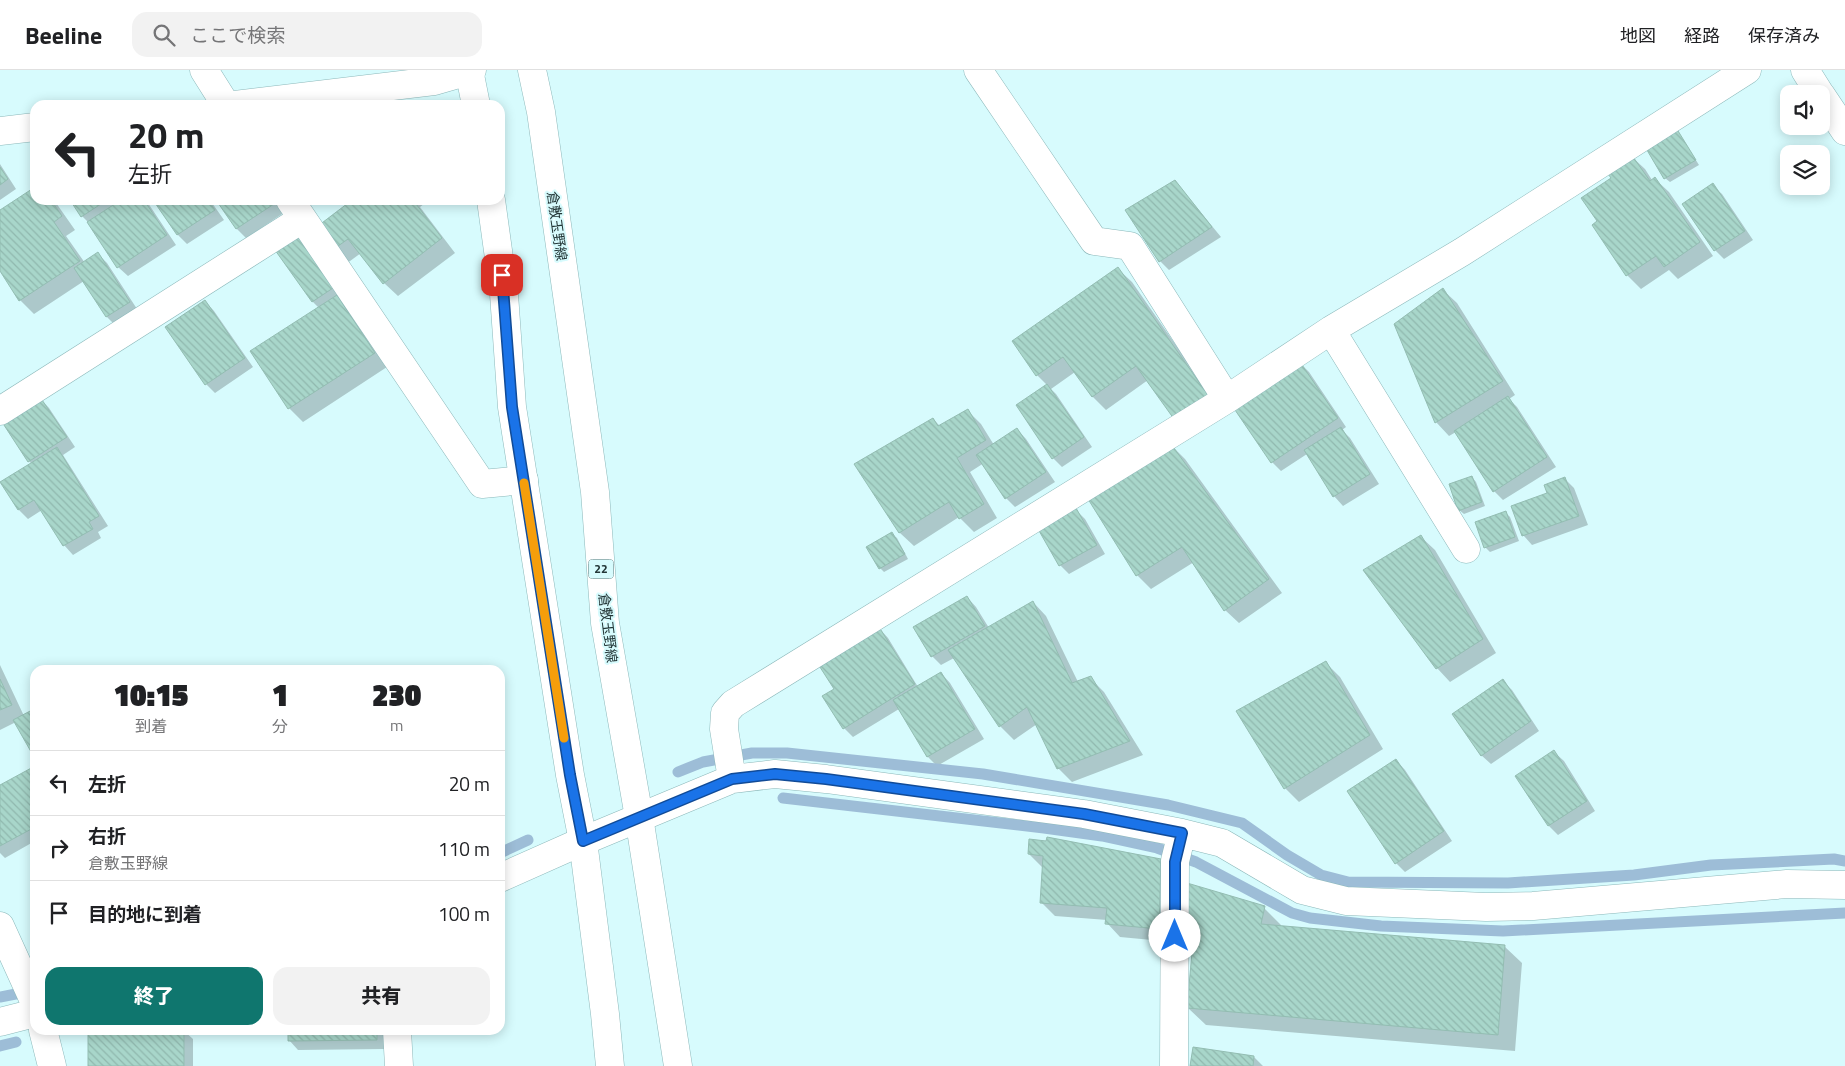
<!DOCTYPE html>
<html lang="ja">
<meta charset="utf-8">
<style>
:root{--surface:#fff;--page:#f2f2f2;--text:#202124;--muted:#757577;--line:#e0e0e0;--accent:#0f766e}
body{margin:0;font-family:"Titillium Web","Noto Sans JP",sans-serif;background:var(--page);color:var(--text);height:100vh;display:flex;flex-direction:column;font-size:19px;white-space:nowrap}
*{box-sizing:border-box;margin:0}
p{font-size:16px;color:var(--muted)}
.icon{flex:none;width:28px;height:28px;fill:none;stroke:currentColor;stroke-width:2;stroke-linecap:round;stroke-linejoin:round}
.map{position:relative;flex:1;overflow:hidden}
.drawer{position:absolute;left:30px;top:595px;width:475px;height:370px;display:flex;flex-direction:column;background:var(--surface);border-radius:15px;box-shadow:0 2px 12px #0003}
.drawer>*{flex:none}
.hud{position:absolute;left:30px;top:30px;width:475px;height:105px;border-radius:15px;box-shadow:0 2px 12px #0003;background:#fff;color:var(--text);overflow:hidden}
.buttons{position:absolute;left:1780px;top:15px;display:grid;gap:10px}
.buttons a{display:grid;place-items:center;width:50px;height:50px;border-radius:10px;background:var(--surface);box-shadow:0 2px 12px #0003;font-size:25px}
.pin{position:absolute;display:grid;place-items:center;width:42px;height:42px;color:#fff;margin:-21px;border-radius:10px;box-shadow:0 2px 8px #0006}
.me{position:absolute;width:55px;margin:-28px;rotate:0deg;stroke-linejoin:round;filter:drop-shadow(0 0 4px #0008)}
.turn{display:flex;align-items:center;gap:18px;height:105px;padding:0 15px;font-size:22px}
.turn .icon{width:65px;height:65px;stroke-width:2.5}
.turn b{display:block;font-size:35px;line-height:42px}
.eta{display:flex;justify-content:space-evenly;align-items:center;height:85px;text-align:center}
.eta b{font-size:30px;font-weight:800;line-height:35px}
.action{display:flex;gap:10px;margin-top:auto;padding:10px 15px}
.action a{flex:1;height:58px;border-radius:15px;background:var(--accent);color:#fff;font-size:20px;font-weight:800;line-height:58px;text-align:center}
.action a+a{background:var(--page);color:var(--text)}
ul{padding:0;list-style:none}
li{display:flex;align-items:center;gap:15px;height:65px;padding:0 15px;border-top:1px solid var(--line)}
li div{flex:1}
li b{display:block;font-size:19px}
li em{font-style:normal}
header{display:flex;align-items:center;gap:30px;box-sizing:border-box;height:70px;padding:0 25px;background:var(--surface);border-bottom:1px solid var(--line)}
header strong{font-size:24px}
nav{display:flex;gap:28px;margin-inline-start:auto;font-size:18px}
.search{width:350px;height:45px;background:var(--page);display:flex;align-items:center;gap:12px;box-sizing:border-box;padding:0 18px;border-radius:15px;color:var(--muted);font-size:19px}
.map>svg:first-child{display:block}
.shadow{fill:#0003}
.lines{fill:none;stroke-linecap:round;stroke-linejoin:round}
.stream{stroke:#9dbdd7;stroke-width:11}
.building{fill:url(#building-back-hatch);stroke:#93bdb2}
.minor-casing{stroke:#8cb8ba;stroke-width:29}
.tertiary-casing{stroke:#8cb8ba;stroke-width:29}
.primary-casing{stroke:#8cb8ba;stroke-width:29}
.minor{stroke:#fff;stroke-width:28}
.tertiary{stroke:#fff;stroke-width:28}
.primary{stroke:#fff;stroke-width:28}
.route-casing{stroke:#114b97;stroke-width:12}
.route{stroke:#1a73e8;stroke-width:9}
.slow{stroke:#f59e0b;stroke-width:9}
.labels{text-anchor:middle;stroke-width:4;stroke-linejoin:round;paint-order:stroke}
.shield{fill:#d7fbfd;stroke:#5a7273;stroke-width:1}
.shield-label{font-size:12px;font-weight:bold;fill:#243738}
.street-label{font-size:14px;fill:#243738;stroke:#d7fbfd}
</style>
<header>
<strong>Beeline</strong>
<div class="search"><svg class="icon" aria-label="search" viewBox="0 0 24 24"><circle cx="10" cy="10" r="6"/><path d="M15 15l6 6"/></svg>ここで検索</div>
<nav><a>地図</a><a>経路</a><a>保存済み</a></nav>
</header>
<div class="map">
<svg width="1845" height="996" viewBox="0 0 1845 996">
<defs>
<pattern id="building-back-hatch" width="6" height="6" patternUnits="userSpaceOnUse" patternTransform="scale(1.25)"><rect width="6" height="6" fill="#a8d6ca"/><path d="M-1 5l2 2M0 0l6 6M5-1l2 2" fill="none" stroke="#90b8ae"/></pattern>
</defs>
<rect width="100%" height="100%" fill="#d7fbfd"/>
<path class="shadow" d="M1675,57L1699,95L1670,112L1665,108Z
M1631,86L1645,99L1652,110L1655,109L1669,122L1713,186L1678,209L1669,200L1641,219L1627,205L1599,151L1613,108Z
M0,94L16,119L0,130Z
M1175,111L1221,167L1169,200L1160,191Z
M1712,115L1722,124L1753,170L1724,189L1715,180Z
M35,119V130H54L75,160L66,166L85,193L98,184L107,193L139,242L116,256L107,247L84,211L34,244L20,230L0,199V141Z
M71,130H146L176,175L128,206L118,197L91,155L82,146Z
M155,130H210L224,150L187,174L178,165Z
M218,130H281L288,140L246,168L236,158Z
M354,130H429L420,137L455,183L398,226L384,213L361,183L346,194L332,180Z
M298,165L344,226L339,229L350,240L387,297L303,352L289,338L319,238L313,232L276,180Z
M1118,199L1132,212L1221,340L1148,310L1106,340L1092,326L1075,302L1051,319L1056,324L1092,377L1062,397L1053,388L1047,315L1037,305Z
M1443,220L1457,233L1515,325L1509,329L1517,337L1556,397L1503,430L1494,421L1456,362L1449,366L1436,352Z
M205,231L214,241L253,297L215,323L206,314Z
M1300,293L1309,302L1346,357L1342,360L1350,368L1379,414L1343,436L1334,426L1307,384L1281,401L1272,392Z
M40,328L49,338L75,377L63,385L108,456L98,462L101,468L73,485L64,475L42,440L28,449L19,440L2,412L32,394L29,391Z
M967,340L981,354L994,375L1017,359L1026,369L1055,412L1015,437L1006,428L984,393L970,402L997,448L974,462L959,447L914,476L900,463L856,395L933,349L940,356Z
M1171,375L1185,389L1282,523L1239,553L1225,540L1194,492L1151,519L1137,505L1089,429Z
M1472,407L1476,412L1485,436L1464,444L1459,440Z
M1565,409L1574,418L1588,455L1532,475L1523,465Z
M1076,440L1085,449L1105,484L1069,504L1060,495Z
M1506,443L1510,447L1519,471L1490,482L1485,477Z
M892,464L897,468L908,489L884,502L880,498Z
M1421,467L1435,480L1496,583L1450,612L1437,598Z
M967,527L976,537L989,558L1033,532L1046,546L1078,612L1090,608L1104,622L1143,685L1072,712L1058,698L1037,654L1014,670L1000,656L954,588L941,595L932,586Z
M879,558L888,568L918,617L941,603L950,613L984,669L937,696L928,687L899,639L853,667L844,658L835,620Z
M1326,593L1340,607L1383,679L1299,732L1285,718L1238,641Z
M0,595L24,646L34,640L35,642V687L16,652L0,660Z
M1503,611L1512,620L1539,661L1491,694L1481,685Z
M1554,682L1564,691L1595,741L1558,765L1548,755Z
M1396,690L1405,700L1452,771L1405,802L1396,793Z
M35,697V771L5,788L0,783V717Z
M1029,784L1160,790L1174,804L1173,872L1120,867L1107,853V850L1055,846L1041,832L1043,798Z
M1264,838L1281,855V857L1504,876L1522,893L1515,981L1206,955L1188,938L1195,857L1183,845Z
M183,960L193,969V996H89Z
M289,960H386V979L298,980L289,970Z
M1254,987L1263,996H1191Z"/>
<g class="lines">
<path class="stream" d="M678,702L703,692L752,683H787L983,704L1168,735L1242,753L1287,785L1321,805L1348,812L1508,813L1634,805L1711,795L1834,789L1845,791
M783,728L1044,758L1102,766L1157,778L1196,792L1292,843L1310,848L1381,856L1503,861L1845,843
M500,783L528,770
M0,927L31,921
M0,976L16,972"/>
</g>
<path class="building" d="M1675,56L1696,90L1664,109L1644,75Z
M1631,84L1650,111L1655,107L1700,172L1664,197L1656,186L1626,206L1592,155L1597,151L1581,128L1611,108L1606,101Z
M0,97L8,109L0,115Z
M1175,110L1212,157L1159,192L1125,140Z
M1713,113L1745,161L1714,181L1682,134Z
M35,117V130H51L62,146L54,152L80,191L19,231L0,201V140Z
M70,130H107L81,147Z
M121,130H144L167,165L117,198L87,152Z
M153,130H208L215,140L177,165Z
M216,130H280L236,159Z
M352,130H413L442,168L383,214L348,169L331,181L314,159Z
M299,164L336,216L312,232L275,180Z
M98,182L130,232L106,247L74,198Z
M1118,197L1208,325L1174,349L1136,296L1092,327L1063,287L1036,306L1012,271Z
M1443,218L1503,311L1435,353L1394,254Z
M337,225L375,283L288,339L250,281Z
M205,230L245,288L205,315L165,257Z
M1300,292L1338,348L1271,393L1233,337Z
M1047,314L1084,367L1052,389L1016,335Z
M1508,326L1547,387L1493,422L1454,361Z
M40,327L67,367L28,392L2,352Z
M968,339L986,370L957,388L984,434L959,449L949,432L899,463L854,394L933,348L938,356Z
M1341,357L1370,404L1333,427L1304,380Z
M1017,358L1046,402L1005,429L976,385Z
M1171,374L1269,509L1224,541L1182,477L1136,506L1088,429Z
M57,377L99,446L89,452L93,459L63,476L34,430L18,440L0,412Z
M1472,406L1482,432L1458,441L1449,414Z
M1565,407L1579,446L1522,466L1511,436L1547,423L1544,415Z
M1076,438L1097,475L1059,496L1038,459Z
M1506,441L1515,467L1484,478L1475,452Z
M892,462L905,484L879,499L866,477Z
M1421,465L1483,569L1436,599L1363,500Z
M967,526L985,556L931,587L913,557Z
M1033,531L1072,613L1091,606L1130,671L1057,699L1027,637L999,657L948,580Z
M879,557L915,614L843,659L822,626L834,619L818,594Z
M1326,591L1370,665L1284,719L1236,641Z
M941,602L975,659L927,687L893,630Z
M0,609L12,635L0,640Z
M1503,609L1531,651L1481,686L1452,644Z
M34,639L35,687H34L13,650Z
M1554,680L1587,731L1548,756L1515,706Z
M1396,689L1444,761L1395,794L1347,721Z
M35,696V757L0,776V715Z
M1047,767L1161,789L1159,859L1105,854L1107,838L1040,833L1043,786L1028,784L1029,769L1046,771Z
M1187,813L1265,836L1261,854L1505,875L1498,965L1187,938L1195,849L1182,846Z
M88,960H184V996H88Z
M288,960H377V970L288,971Z
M1193,977L1254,986L1253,996H1190Z"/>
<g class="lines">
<defs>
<path id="minor" d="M204,0L226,35
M978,0L1094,171L1130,176L1227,329
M1805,0L1820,24
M1821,25L1845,61
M235,35L434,11L472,0
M0,61L35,57
M290,130L482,414L524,410
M1331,260L1466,479
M0,341L302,149
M732,709L724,659L725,643L733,634L1227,329L1331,260L1462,182L1747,0
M500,808L583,771L732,709L775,704L826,709L1084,744L1182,763L1222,773L1302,820L1346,831L1486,837L1533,836L1787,814L1845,815
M0,952L35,943
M397,960L399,996
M1174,996L1175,791L1182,763"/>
<path id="tertiary" d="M0,856L35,933
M43,960L52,996"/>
<path id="primary" d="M469,0L476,35
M532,0L541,42L595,422L605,553L639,747L678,996
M491,130L504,224L512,337L570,705L583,771L605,944L610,996"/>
</defs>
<use href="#minor" class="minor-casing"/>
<use href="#tertiary" class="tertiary-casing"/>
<use href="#primary" class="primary-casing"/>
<use href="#minor" class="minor"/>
<use href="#tertiary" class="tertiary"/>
<use href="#primary" class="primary"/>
</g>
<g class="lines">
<defs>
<path id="route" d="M502,205L512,337L570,705L583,771L732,709L775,704L826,709L1084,744L1182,763L1175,792V866"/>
</defs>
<use href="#route" class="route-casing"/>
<use href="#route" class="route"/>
<path class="slow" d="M524,413L564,668"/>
</g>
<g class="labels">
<rect class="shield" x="588.5" y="489.5" width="25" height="19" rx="4"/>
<g class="shield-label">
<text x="601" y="503">22</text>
</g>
<g class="street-label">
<text transform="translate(557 156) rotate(82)" y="5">倉敷玉野線</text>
<text transform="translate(608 558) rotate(83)" y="5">倉敷玉野線</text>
</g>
</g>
</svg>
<div class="buttons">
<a><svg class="icon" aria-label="sound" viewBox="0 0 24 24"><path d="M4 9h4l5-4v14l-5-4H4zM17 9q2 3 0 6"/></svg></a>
<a><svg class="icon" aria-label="layers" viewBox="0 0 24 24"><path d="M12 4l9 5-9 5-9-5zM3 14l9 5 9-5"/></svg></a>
</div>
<div class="pin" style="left:502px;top:205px;background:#d93025"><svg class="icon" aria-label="arrive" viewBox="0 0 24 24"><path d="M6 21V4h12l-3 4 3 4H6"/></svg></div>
<svg class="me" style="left:1175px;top:866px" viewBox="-20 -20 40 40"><circle r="19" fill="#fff"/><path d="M0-13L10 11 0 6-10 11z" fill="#1a73e8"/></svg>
<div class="hud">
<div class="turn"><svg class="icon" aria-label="left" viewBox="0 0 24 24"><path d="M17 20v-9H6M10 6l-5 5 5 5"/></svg><div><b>20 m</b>左折</div></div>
</div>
<section class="drawer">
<div class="eta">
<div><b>10:15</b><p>到着</p></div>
<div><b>1</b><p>分</p></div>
<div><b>230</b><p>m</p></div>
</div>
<ul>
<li><svg class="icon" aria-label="left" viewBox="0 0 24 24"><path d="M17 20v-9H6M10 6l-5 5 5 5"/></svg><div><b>左折</b></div><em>20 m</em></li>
<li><svg class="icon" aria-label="right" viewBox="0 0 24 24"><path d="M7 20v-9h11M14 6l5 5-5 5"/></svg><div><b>右折</b><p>倉敷玉野線</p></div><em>110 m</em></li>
<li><svg class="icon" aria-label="arrive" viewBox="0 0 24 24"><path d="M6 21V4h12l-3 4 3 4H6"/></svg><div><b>目的地に到着</b></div><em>100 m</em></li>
</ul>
<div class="action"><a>終了</a><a>共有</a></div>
</section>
</div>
